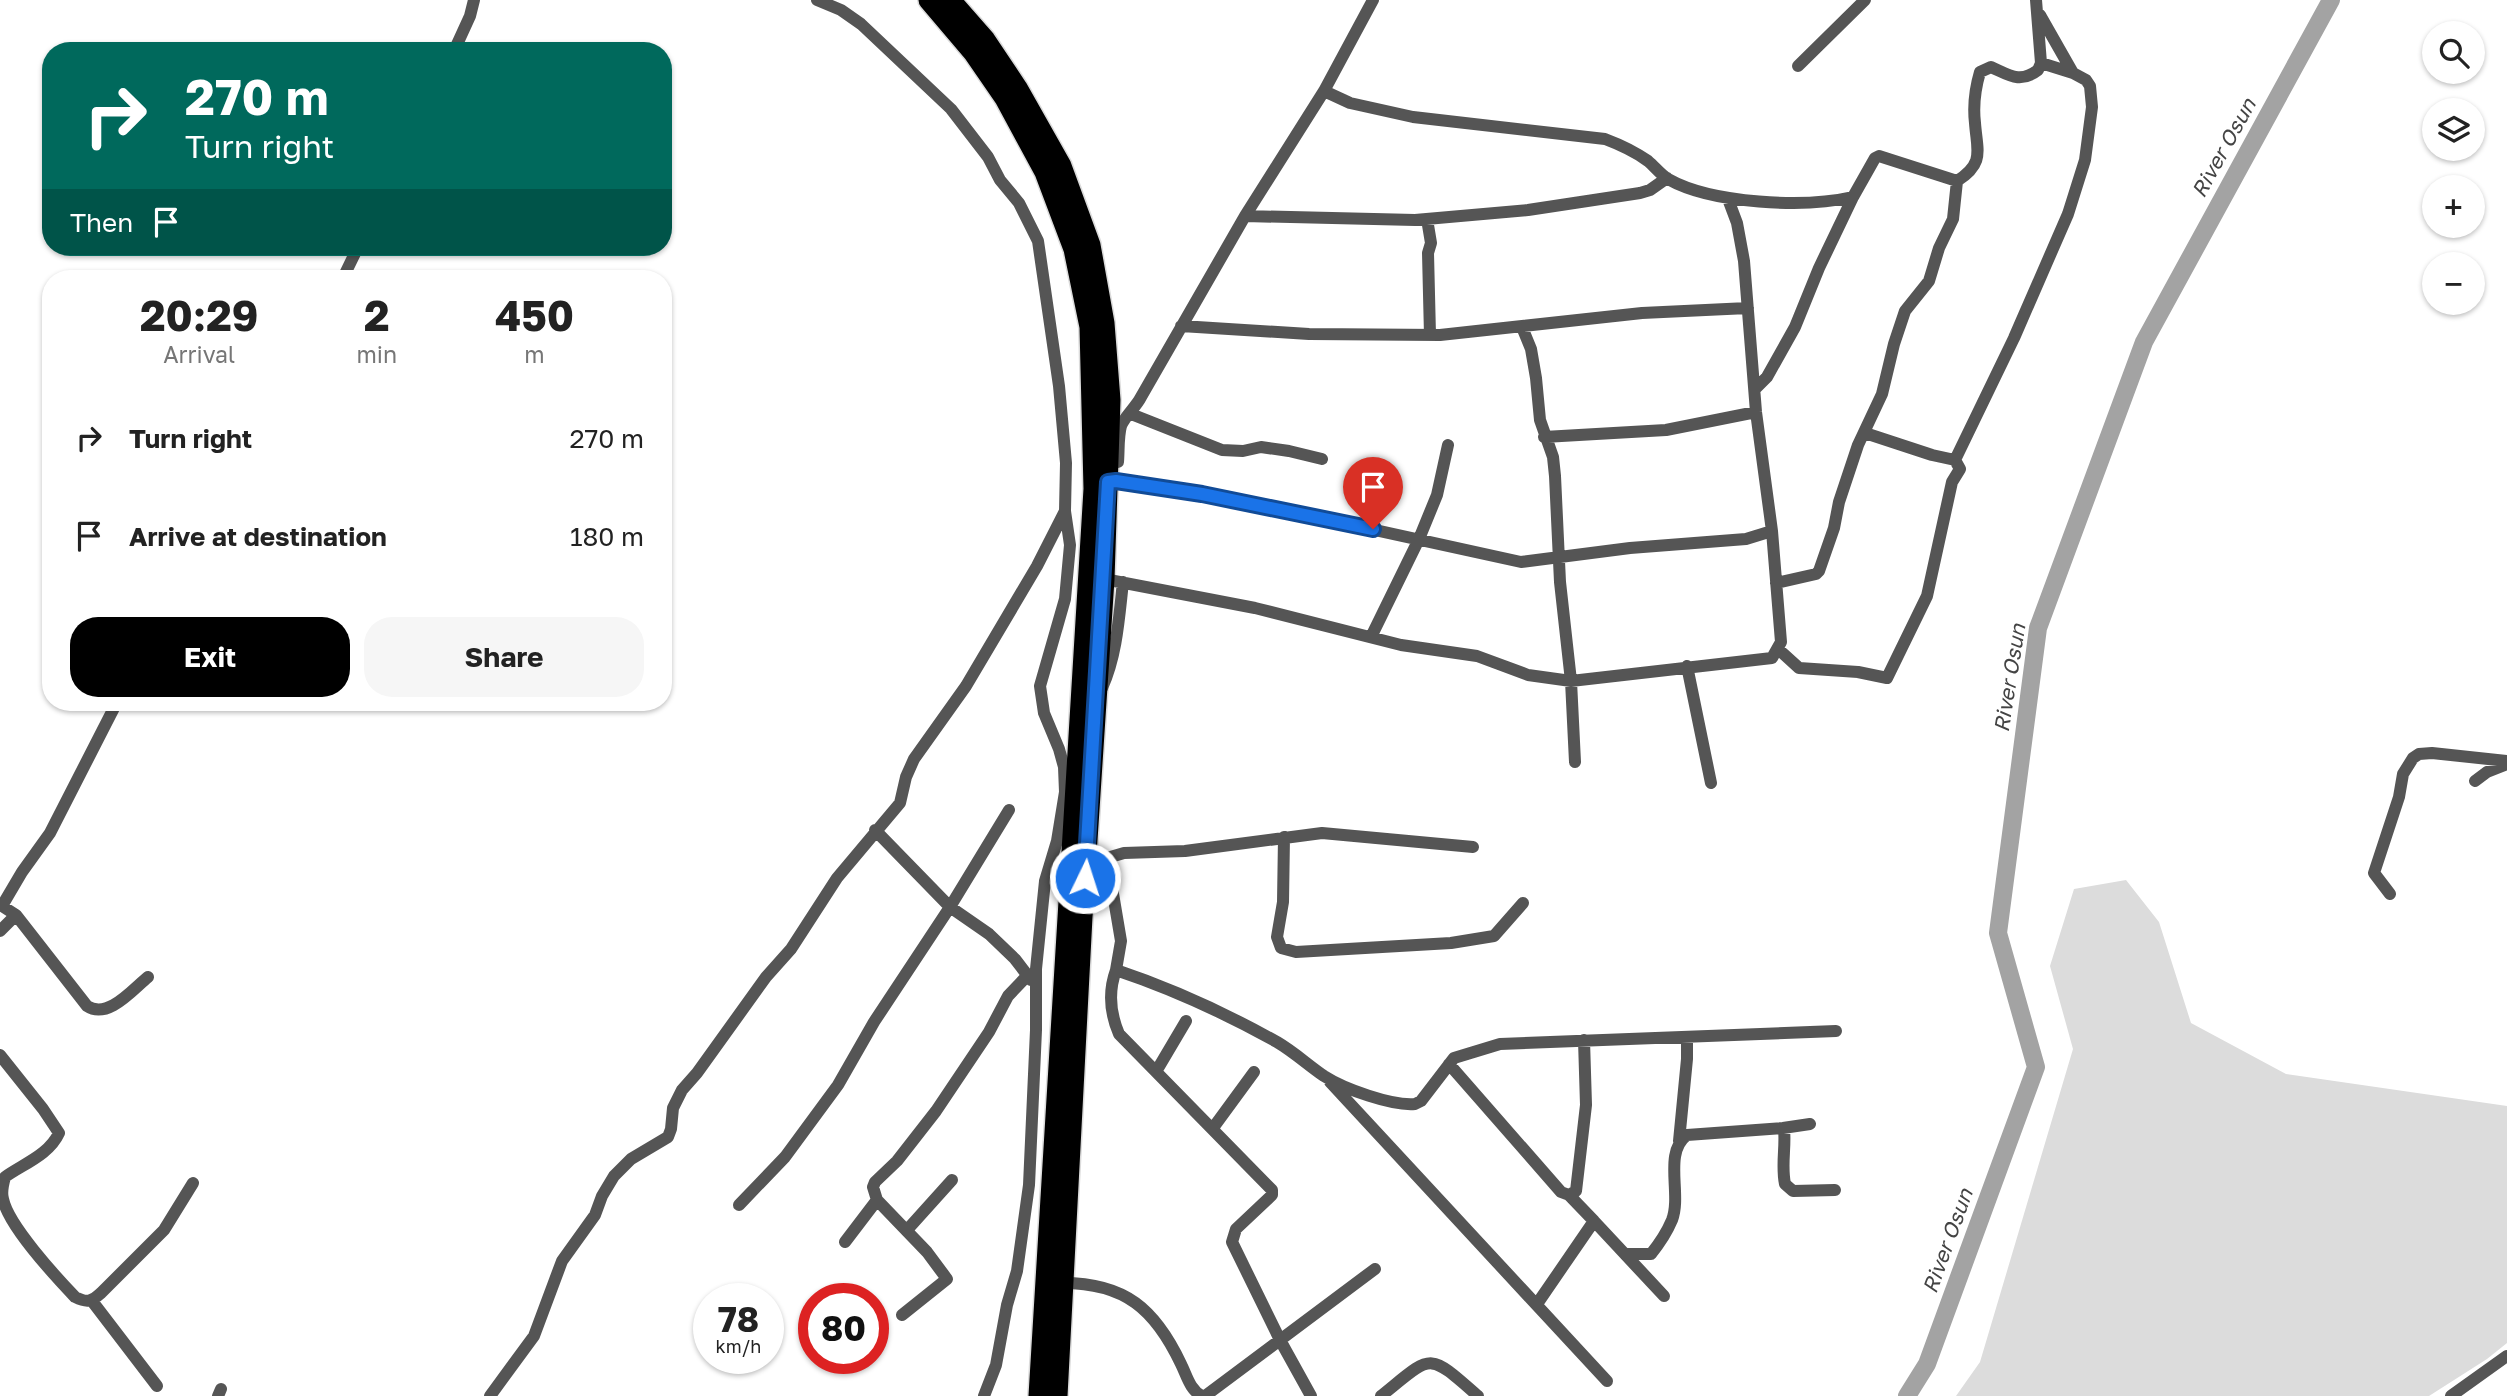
<!DOCTYPE html>
<meta charset="utf-8">
<style>
:root{--surface:#fff;--page:#f6f6f6;--text:#222;--muted:#767676;--accent:#000}
body{margin:0;font-family:"Golos Text",sans-serif;background:var(--page);color:var(--text);height:100vh;display:flex;flex-direction:column;font-size:26px;white-space:nowrap}
*{box-sizing:border-box;margin:0}
p{font-size:23px;color:var(--muted)}
.icon{flex:none;width:38px;height:38px;fill:none;stroke:currentColor;stroke-width:2;stroke-linecap:round;stroke-linejoin:round}
.map{position:relative;flex:1;overflow:hidden}
.panel{position:absolute;left:42px;top:270px;width:630px;height:441px;display:flex;flex-direction:column;background:var(--surface);border-radius:28px;box-shadow:0 2px 5px #0004}
.panel>*{flex:none}
.banner{position:absolute;left:42px;top:42px;width:630px;height:214px;border-radius:28px;box-shadow:0 2px 5px #0004;background:#00695c;color:#fff;overflow:hidden}
.tools{position:absolute;left:2422px;top:21px;display:grid;gap:14px}
.tools a{display:grid;place-items:center;width:63px;height:63px;border-radius:50%;background:var(--surface);box-shadow:0 2px 5px #0004;font-size:35px}
.speed{position:absolute;left:693px;top:1283px;display:flex;gap:14px;font-size:35px;font-weight:700;text-align:center}
.speed>*{display:grid;place-content:center;width:91px;height:91px;border-radius:50%;background:var(--surface);box-shadow:0 2px 5px #0004;line-height:1}
.speed small{font-size:18px;font-weight:400}
.speed .limit{border:10px solid #d22;background:#fff;color:#111}
.pin{position:absolute;display:grid;place-items:center;width:60px;height:60px;color:#fff;margin:-72px -30px;border-radius:50% 50% 50% 0;rotate:-45deg;box-shadow:0 0 7px #0007}
.pin .icon{rotate:45deg}
.me{position:absolute;width:77px;margin:-38px;rotate:4deg;stroke-linejoin:round;filter:drop-shadow(0 0 5px #0008)}
.turn{display:flex;align-items:center;gap:24px;height:147px;padding:0 28px;font-size:32px}
.turn .icon{width:91px;height:91px;stroke-width:2.5}
.turn b{display:block;font-size:49px;line-height:60px}
.then{display:flex;align-items:center;height:66px;padding:0 28px;background:#0003;gap:14px;font-size:26px}
.eta{display:flex;justify-content:space-evenly;align-items:center;height:119px;text-align:center}
.eta b{font-size:42px;font-weight:700;line-height:49px}
.primary-button{display:flex;gap:14px;margin-top:auto;padding:14px 28px}
.primary-button a{flex:1;height:80px;border-radius:28px;background:var(--accent);color:#fff;font-size:28px;font-weight:700;line-height:80px;text-align:center}
.primary-button a+a{background:var(--page);color:var(--text)}
ul{padding:0;list-style:none}
li{display:flex;align-items:center;gap:21px;height:98px;padding:0 28px}
li div{flex:1}
li b{display:block;font-size:26px}
li em{font-style:normal}
.map>svg:first-child{display:block}
.green{fill:#dcdcdc}
.lines{fill:none;stroke-linecap:round;stroke-linejoin:round}
.river{stroke:#a3a3a3;stroke-width:18}
.highway-casing{stroke:#dbdbdb;stroke-width:24}
.street{stroke:#555;stroke-width:12}
.highway{stroke:#000;stroke-width:21}
.route-casing{stroke:#114b97;stroke-width:18}
.route{stroke:#1a73e8;stroke-width:12}
.labels{text-anchor:middle;stroke-width:6;stroke-linejoin:round;paint-order:stroke}
.water-label{font-size:21px;font-style:italic;fill:#444;stroke:#fff}
</style>
<div class="map">
<svg width="2507" height="1396" viewBox="0 0 2507 1396">
<rect width="100%" height="100%" fill="#fff"/>
<path class="green" d="M2126,880L2159,922L2191,1023L2286,1074L2507,1106V1343L2487,1359L2429,1396H1956L1980,1362L2073,1049L2050,966L2074,889Z"/>
<g class="lines">
<path class="river" d="M1907,1396L1927,1364L2036,1067L1998,933L2038,628L2144,342L2331,0"/>
<defs>
<path id="highway" d="M929,0L974,53L1005,98L1045,172L1074,249L1090,327L1094,489L1039,1396
M950,0L985,40L1017,88L1061,166L1090,245L1104,323L1110,400L1104,579L1082,917L1057,1396"/>
</defs>
<use href="#highway" class="highway-casing"/>
<path class="street" d="M817,0L841,10L861,24L951,109L988,157L1000,180L1019,203L1038,241L1059,386L1066,463L1065,511L1070,545L1065,599L1040,686L1044,713L1059,749L1064,767L1065,792L1057,841L1045,881L1036,969V1030L1029,1185L1017,1271L1007,1305L996,1365L984,1396
M2040,15L2073,73
M454,51L470,16L474,0
M1798,66L1865,0
M1324,91L1350,103L1413,117L1605,139C1621,145 1634,151 1648,161C1655,167 1661,175 1668,179C1712,204 1805,208 1853,197
M1957,181C1985,163 1977,151 1975,123C1973,106 1975,89 1980,72L1991,67C2009,75 2020,84 2038,70L2041,63L2036,0
M1245,216L1415,220L1528,210L1640,193L1650,190L1667,178
M1427,219L1431,243L1428,253L1430,335
M343,278L358,247
M1181,326L1309,334L1440,335L1642,313L1748,308
M1522,327L1531,349L1536,378L1540,420L1553,457L1555,476L1560,582L1571,681L1575,762
M1756,388L1767,377L1795,327L1819,268L1853,197L1875,158L1879,156L1957,181
M1131,414L1222,450L1243,451L1261,447L1289,451L1322,459
M1544,437L1666,430L1756,412
M1955,460L2014,338L2068,214L2085,160L2092,107L2090,86L2086,80L2073,73L2041,63
M1118,462C1119,450 1118,437 1121,426C1125,416 1136,407 1141,397L1245,216L1324,91L1373,0
M1108,482L1116,481L1202,494L1293,512L1521,562L1630,548L1746,539L1772,531
M1104,579L1255,608L1401,645L1477,656L1528,675L1571,681L1772,658L1781,642L1772,531L1756,412L1744,261L1737,223L1728,199
M1776,583L1816,574L1819,571L1834,528L1839,502L1858,445L1882,394L1894,344L1905,311L1929,281L1939,248L1953,219L1957,181
M1371,637L1419,539L1437,495L1448,445
M1778,649L1799,668L1858,672L1887,678L1927,596L1952,482L1960,469L1955,460L1932,455L1865,433
M1687,666L1711,783
M1102,688C1117,655 1119,617 1123,582
M2475,781L2487,772L2507,764
M875,830L950,907L989,934L1015,959L1031,980
M1284,837L1283,902L1277,937L1281,948L1296,952L1451,943L1494,936L1523,903
M1107,858L1121,941L1116,970C1173,989 1225,1013 1277,1042C1294,1052 1308,1065 1324,1076C1344,1089 1392,1106 1415,1104L1421,1101L1454,1058L1500,1044L1836,1031
M1086,859L1107,858L1124,853L1185,851L1322,833L1473,847
M2390,894L2374,873L2399,797L2403,774L2413,758L2419,754L2432,753L2507,761
M16,915L87,1006C108,1020 133,989 148,977
M0,931L16,915L2,906L22,872L50,833L117,702
M1116,970C1108,992 1110,1013 1119,1034L1272,1190V1195L1236,1229L1232,1242L1280,1340L1311,1396
M0,1055L43,1109L59,1133C49,1155 23,1164 5,1177C3,1184 1,1192 3,1199C8,1225 56,1277 75,1297C87,1303 91,1302 101,1293L164,1230L193,1183
M1449,1064L1561,1192L1569,1195L1576,1191L1586,1105L1584,1040
M1157,1070L1186,1021
M1330,1082L1607,1381
M1213,1128L1254,1072
M1784,1128C1786,1147 1781,1165 1785,1184L1793,1191L1835,1190
M1679,1141L1687,1059V1037
M739,1205L785,1157L838,1085L874,1022L950,907L1009,810
M1594,1221L1664,1296
M907,1230L952,1180
M845,1242L877,1200
M1626,1254H1651C1659,1244 1667,1232 1672,1220C1682,1194 1663,1153 1687,1135L1783,1128L1810,1124
M1063,1283C1125,1283 1155,1309 1181,1364C1187,1376 1190,1390 1202,1396
M92,1301L157,1386
M1537,1304L1594,1221L1569,1195
M902,1315L947,1279L927,1252L877,1200L873,1187L875,1182L897,1161L936,1111L989,1032L1008,996L1027,976
M218,1396L221,1389
M490,1396L534,1336L562,1261L595,1215L602,1196L614,1176L631,1159L668,1137L671,1129L673,1108L682,1090L697,1073L766,977L791,949L837,878L900,803L906,777L914,759L966,686L1037,566L1065,511
M1205,1396L1375,1269
M1381,1396C1433,1354 1427,1351 1478,1396
M2451,1396L2507,1356"/>
<use href="#highway" class="highway"/>
</g>
<g class="lines">
<defs>
<path id="route" d="M1085,878L1108,482L1116,481L1202,494L1373,529"/>
</defs>
<use href="#route" class="route-casing"/>
<use href="#route" class="route"/>
</g>
<g class="labels">
<g class="water-label">
<text transform="translate(2224 148) rotate(-61)" y="7">River Osun</text>
<text transform="translate(2010 678) rotate(-81)" y="7">River Osun</text>
<text transform="translate(1948 1241) rotate(-70)" y="7">River Osun</text>
</g>
</g>
</svg>
<div class="tools">
<a><svg class="icon" aria-label="search" viewBox="0 0 24 24"><circle cx="10" cy="10" r="6"/><path d="M15 15l6 6"/></svg></a>
<a><svg class="icon" aria-label="layers" viewBox="0 0 24 24"><path d="M12 4l9 5-9 5-9-5zM3 14l9 5 9-5"/></svg></a>
<a>+</a>
<a>−</a>
</div>
<div class="speed"><div>78<small>km/h</small></div><div class="limit">80</div></div>
<div class="pin" style="left:1373px;top:529px;background:#d93025"><svg class="icon" aria-label="arrive" viewBox="0 0 24 24"><path d="M6 21V4h12l-3 4 3 4H6"/></svg></div>
<svg class="me" style="left:1085px;top:878px" viewBox="-20 -20 40 40"><circle r="17" fill="#1a73e8" stroke="#fff" stroke-width="3"/><path d="M0-11L8 9 0 5-8 9z" fill="#fff"/></svg>
<div class="banner">
<div class="turn"><svg class="icon" aria-label="right" viewBox="0 0 24 24"><path d="M7 20v-9h11M14 6l5 5-5 5"/></svg><div><b>270 m</b>Turn right</div></div>
<div class="then">Then<svg class="icon" aria-label="arrive" viewBox="0 0 24 24"><path d="M6 21V4h12l-3 4 3 4H6"/></svg></div>
</div>
<section class="panel">
<div class="eta">
<div><b>20:29</b><p>Arrival</p></div>
<div><b>2</b><p>min</p></div>
<div><b>450</b><p>m</p></div>
</div>
<ul>
<li><svg class="icon" aria-label="right" viewBox="0 0 24 24"><path d="M7 20v-9h11M14 6l5 5-5 5"/></svg><div><b>Turn right</b></div><em>270 m</em></li>
<li><svg class="icon" aria-label="arrive" viewBox="0 0 24 24"><path d="M6 21V4h12l-3 4 3 4H6"/></svg><div><b>Arrive at destination</b></div><em>180 m</em></li>
</ul>
<div class="primary-button"><a>Exit</a><a>Share</a></div>
</section>
</div>
